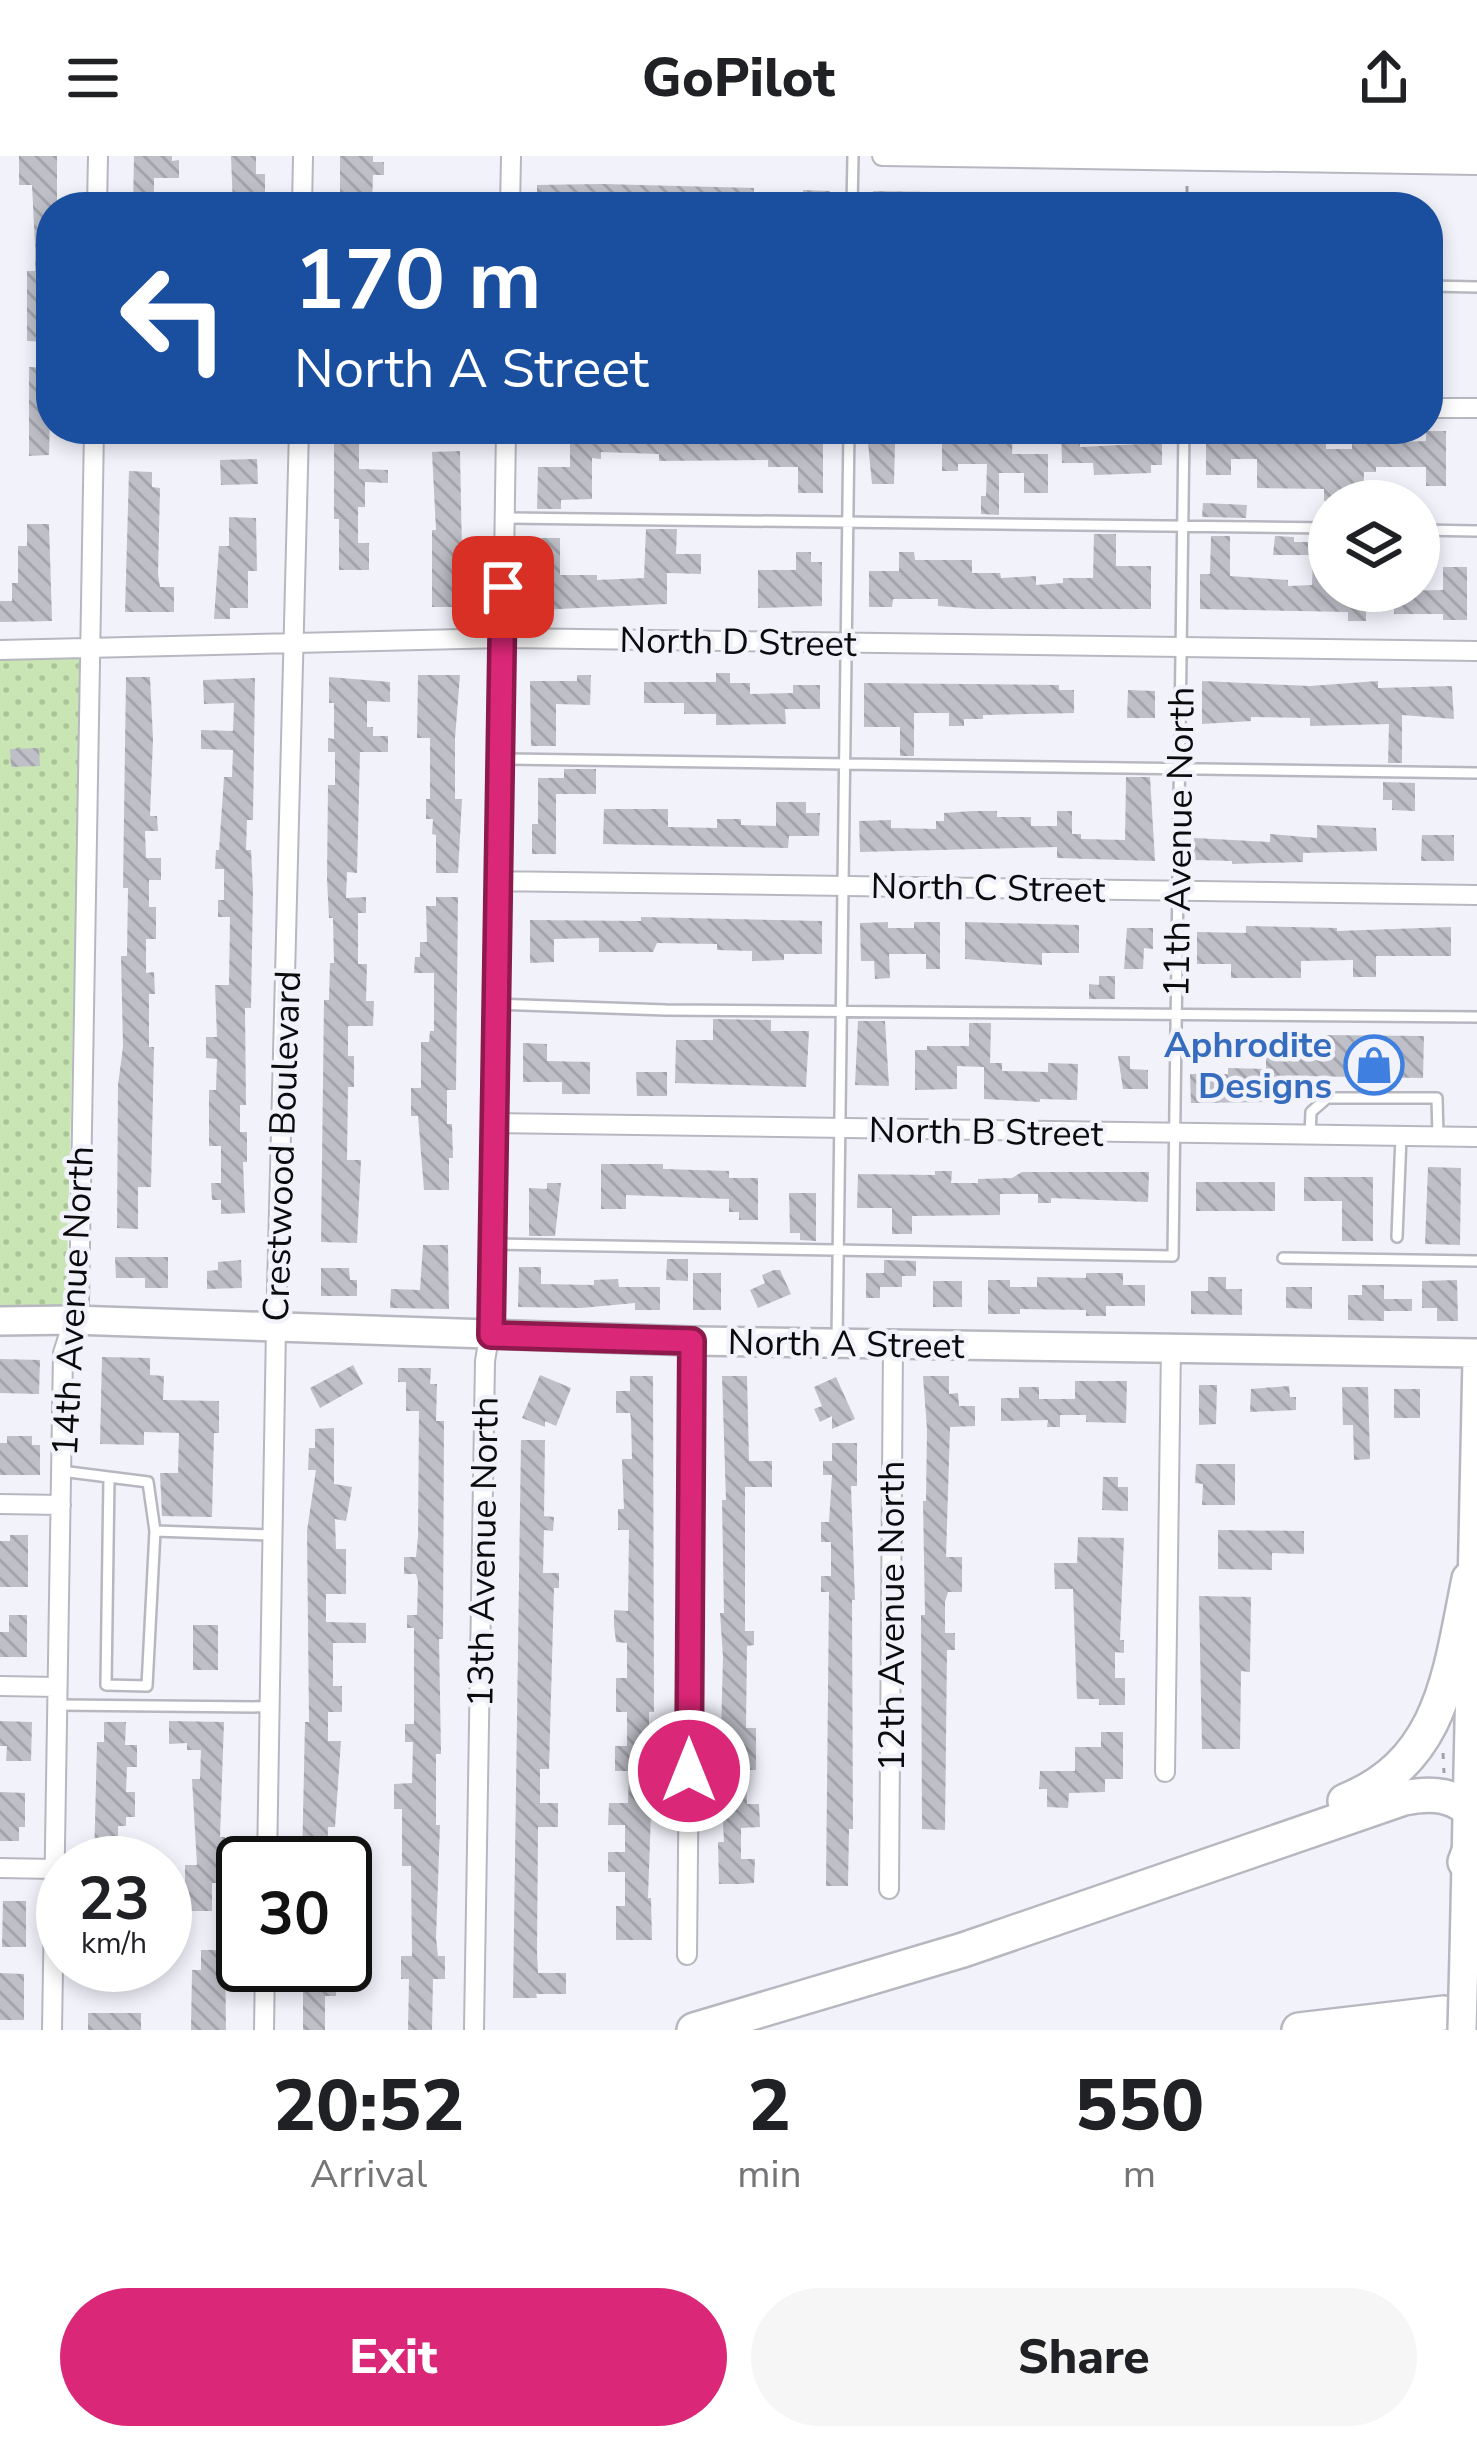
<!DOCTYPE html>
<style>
:root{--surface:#fff;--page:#f6f6f6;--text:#202124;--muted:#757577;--accent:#db2777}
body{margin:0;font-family:"Nunito Sans",sans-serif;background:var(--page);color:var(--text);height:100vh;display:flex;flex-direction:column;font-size:45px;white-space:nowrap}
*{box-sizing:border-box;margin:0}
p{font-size:39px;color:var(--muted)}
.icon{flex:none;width:66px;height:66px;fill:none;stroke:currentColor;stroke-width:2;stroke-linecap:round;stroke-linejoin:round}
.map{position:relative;height:1874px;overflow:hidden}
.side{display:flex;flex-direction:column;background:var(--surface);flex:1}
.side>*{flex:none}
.banner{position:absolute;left:36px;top:36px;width:1407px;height:252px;border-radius:48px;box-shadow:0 6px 18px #0003;background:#1a4fa0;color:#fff;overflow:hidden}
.buttons{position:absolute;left:1308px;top:324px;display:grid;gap:24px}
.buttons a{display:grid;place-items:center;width:132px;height:132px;border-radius:50%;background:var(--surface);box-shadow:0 6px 18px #0003;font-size:60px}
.speed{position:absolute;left:36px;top:1680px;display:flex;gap:24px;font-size:60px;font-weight:700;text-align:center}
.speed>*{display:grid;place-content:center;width:156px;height:156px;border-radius:50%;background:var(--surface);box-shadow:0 6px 18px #0003;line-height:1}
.speed small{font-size:30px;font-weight:400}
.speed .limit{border:6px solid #111;border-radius:18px;background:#fff;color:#111}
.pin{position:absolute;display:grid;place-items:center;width:102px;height:102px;color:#fff;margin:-51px;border-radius:24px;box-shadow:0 6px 18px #0006}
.me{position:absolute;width:132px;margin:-66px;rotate:0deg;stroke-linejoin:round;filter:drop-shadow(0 0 9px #0008)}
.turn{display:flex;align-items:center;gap:42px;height:252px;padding:0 60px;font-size:54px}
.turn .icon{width:156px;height:156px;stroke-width:2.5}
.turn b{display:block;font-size:84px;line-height:102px}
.eta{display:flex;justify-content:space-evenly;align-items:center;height:204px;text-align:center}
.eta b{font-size:72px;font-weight:800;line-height:84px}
.button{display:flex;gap:24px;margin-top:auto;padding:24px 60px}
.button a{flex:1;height:138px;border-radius:72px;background:var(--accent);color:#fff;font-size:48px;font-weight:800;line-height:138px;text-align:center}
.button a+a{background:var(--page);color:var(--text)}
header{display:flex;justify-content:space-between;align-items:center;height:156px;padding:0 60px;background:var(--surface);font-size:54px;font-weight:800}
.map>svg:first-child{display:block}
.park{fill:url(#park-dots)}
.building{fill:url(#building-back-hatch)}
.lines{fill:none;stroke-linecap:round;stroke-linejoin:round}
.lane-casing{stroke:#b7b7c0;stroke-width:14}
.street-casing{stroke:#b7b7c0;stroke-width:22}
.secondary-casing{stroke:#b7b7c0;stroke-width:32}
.highway-casing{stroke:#b7b7c0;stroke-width:38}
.path{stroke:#a1a1a7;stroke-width:3;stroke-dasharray:6 9;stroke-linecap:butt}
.lane{stroke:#fff;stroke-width:9}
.street{stroke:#fff;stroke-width:18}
.secondary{stroke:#fff;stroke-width:27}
.highway{stroke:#fff;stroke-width:33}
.secondary-bridge-casing{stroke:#b7b7c0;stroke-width:32;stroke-linecap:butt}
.secondary-bridge{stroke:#fff;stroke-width:27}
.route-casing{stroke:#8e194d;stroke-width:30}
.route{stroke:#db2777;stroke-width:21}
.labels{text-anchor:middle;stroke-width:9;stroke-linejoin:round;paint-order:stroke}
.street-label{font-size:36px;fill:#0b0b0e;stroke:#f2f2fb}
.shop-label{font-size:36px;font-weight:bold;fill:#366cbe;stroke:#f2f2fb;text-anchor:end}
</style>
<header><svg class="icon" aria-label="menu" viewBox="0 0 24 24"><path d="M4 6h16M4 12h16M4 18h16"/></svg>GoPilot<svg class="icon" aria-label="share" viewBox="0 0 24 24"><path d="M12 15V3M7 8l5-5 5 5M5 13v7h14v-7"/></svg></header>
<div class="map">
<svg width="1477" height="1874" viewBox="0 0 1477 1874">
<defs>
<pattern id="park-dots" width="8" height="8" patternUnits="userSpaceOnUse" patternTransform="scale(3)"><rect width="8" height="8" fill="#c9e5b3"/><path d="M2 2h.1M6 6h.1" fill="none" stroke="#abc399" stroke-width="1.8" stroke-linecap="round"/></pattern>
<pattern id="building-back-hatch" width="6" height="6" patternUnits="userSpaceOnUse" patternTransform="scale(3)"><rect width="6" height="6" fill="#bfbfc8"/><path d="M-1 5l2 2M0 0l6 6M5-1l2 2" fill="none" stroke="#a3a3ab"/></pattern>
</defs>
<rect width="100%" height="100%" fill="#f2f2fb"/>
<path class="park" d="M82,501L66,1157L0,1158V504Z"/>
<path class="building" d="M19,0H57V51H51V186L27,185V115H35V90L32,29H19Z
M134,0H172V5L179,4V22H154V51H133Z
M231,0H256V18H265V37L257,38V51H233Z
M340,0H373V6H384V19H373L372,48L340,51Z
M602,28L754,32L753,51H537V29Z
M803,34L830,35V51H803Z
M873,35L935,36V51H873Z
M982,37H1016V51H982Z
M1318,38H1386V51H1318Z
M29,211L51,212L49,299L29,300Z
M334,273H359V313L388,314V327L365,326V351H358V387H369V414H339V363H334Z
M609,273L712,274L750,276V280L823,274V337H798V311H768V304L659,305V298L601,296V303L592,302V343L561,344V353H537L538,311H570V278H609Z
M987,273H1013L1012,298H1048V337H1024V317H999V359L981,358V340H986L987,308H958V315H942V284H987Z
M1061,275H1080V291L1162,287V309H1151V317L1094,319L1093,307H1062Z
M1426,275H1446V330H1426V311H1376V316H1364L1363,345H1324V333L1257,332V303H1231V319H1206V288H1326V293H1352V288L1426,285Z
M868,287L895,288L894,328H872Z
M460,295L463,451H432V374H436L432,296Z
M257,303L258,328L221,329L220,304Z
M129,315L152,316V331L160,332L158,418L160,431H174V456H125Z
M1203,347L1247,349L1246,362L1202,361Z
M229,361L256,362L257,415H248V452H230V463H214L219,390H229Z
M27,368H49L52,465L0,466V445H12V427H18V390H27Z
M646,373H677L676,398H701V418L667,417V448L537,454L538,382H560V419H597V424L644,422Z
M1094,378H1116V410H1151V453H978L938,450V443H893L892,451H869V415H899V396H914L915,404H972V417H1000L1001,422L1036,420V429L1063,427V422H1093Z
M1211,380H1230V420L1288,424V430L1312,429L1313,399H1273L1275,380L1294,381V386H1329V435H1366V465H1348V456L1200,453V418H1210Z
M796,396H811V406H822V450L758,452V414H796Z
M1443,411H1467V464H1443V458H1394V435L1443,434Z
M716,517H730V527H750V538L793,537V529H820V553H785L786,568L716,569V558H684V547H644V526H716Z
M418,519H460L455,582V643H462L458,717H436V679L432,678L433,663H426V643H430V582H417Z
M577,519H591L590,549L556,548V590H531L530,525H577Z
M126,521H150L153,583L150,660H157L158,675H145L146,702H161V724H149V751H156V783H146V817L154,816L155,838H149V891H154L151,1031H138V1073L117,1072L118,929L123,891L121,800H127L128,732H123Z
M329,521L390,526V546L367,545V571H373V580H388V596H360L357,717L347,716L346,742L366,741V757H358V808H367L366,845H374L373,870H348V900H354V931H348L347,1004H361L357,1087L321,1086L324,844H329L330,807H334L333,762H329L327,723L328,629H335V596H328V582L334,583V547H329Z
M255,522L253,664H247L246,694H251L253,734L251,852H245L246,949H240V976H247V1006H243L245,1057L221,1058V1044H212L211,1027H221V990H209V934H216L217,903L206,902V881H217L215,829H229L230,761H218V744H224V713H215L216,694H219L224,621H232L233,594L201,593V574L233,575L234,547L204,548L203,524Z
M1202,525L1310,530L1378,525V532L1452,530L1454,563L1402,559V607H1388L1389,568L1310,570V562L1251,561V565L1202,568Z
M864,527L1059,529V534H1074V557L983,559V563H964V570H949V557H914V600H900V571H864Z
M1128,534L1155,535V562H1127Z
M39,592L40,610L11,611L10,593Z
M564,613H596V638H556V698H532V668H538V622H564Z
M1126,621H1150L1155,705L1057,702V691L860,696L859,665L891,664V672L936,673V665H944V657L973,655H997V661H1031V670H1057V655H1072V678H1081V683L1125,684Z
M1383,626L1415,627V655L1392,654V644H1383Z
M776,646H806V657H820L819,680H789L788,692L603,688L604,653H668V671L717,672V663H741V669L776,670Z
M1317,669L1376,672L1377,695L1303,697V706L1232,708V705L1194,704V682L1270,686V678L1317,682Z
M1422,679H1454V705H1421Z
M436,741H458L456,934H447V968H452L453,1002H449V1034H424L418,960H411V932H421V886H429L430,875H434V817H414L415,801H420V786H427L426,750H436Z
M641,761L822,765V798H784V804L752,805V795L717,794V788L657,787L653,796H599V782L554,783V806L530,807V764L641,765Z
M888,766V772H914V766H940V813H926V798H889L890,822L875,823L874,805H861L860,767Z
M965,766L1079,769V797H1042V809L965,803Z
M1246,770L1337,772V775L1451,771V800H1376V821H1353V804L1301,805V822H1231V808H1197V776L1246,777Z
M1127,772H1153V793L1144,792L1143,813H1124Z
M1099,820H1115V843H1089V828L1099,829Z
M713,863L771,864V875H809L806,931L675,927L676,884H713Z
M858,865H885L889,930L855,929Z
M969,867H991L990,907H1002V915L1048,916V907L1078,908L1077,944L1040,943V946L984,943V911L957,910V933L915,934V894H927V890H969Z
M1321,879L1424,880L1423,922L1299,920V939H1278V946L1191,947L1190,918H1228V912L1266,913V897H1320Z
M523,887L547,888V905L590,906V938H562V926H523Z
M1118,900H1130V913L1148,914V933H1123Z
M636,916H667V940H637Z
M601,1008H663V1013L729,1015V1022H758V1064H739V1056H729V1043L626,1039V1053H601Z
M1428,1011L1461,1012L1460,1089L1425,1088Z
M935,1015H952L951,1027H978V1023L1012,1022L1022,1016H1149L1148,1046L1051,1042V1047H1038V1038H1000V1059L912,1060V1078H892V1052H857L858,1018L935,1019Z
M1304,1021H1373V1085H1342V1045H1304Z
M1196,1026H1275V1055H1196Z
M547,1027H561L555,1080H529V1032L547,1033Z
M789,1037H816V1085L800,1084V1077H790Z
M423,1089H448L449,1153L390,1152L391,1133L420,1134Z
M115,1101H168V1132H145V1122H116Z
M667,1103H688V1125L666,1124Z
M241,1104L242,1132L207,1133V1115L218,1114V1106Z
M884,1104L916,1105V1120H902V1131H880V1142H866V1117H884Z
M519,1111H541V1128L594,1129V1124L618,1123L619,1131H660V1154H635V1147L581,1152L518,1151Z
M321,1112H349L350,1124H357V1140H321Z
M774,1114H780L791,1138L758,1152L750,1134L765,1127L762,1119Z
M693,1117H721V1154H693Z
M1086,1117H1123V1129H1145V1150H1106V1160H1086V1154L1020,1153V1158H988V1124H1010V1131H1037V1121L1086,1122Z
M1208,1121H1226V1133H1242V1159L1191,1158V1135H1208Z
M1457,1124L1458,1165H1437V1152H1422V1125Z
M933,1125H962V1151H933Z
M1362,1129H1384V1143H1412V1155H1384V1165L1348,1164V1139H1362Z
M1286,1131H1312V1153L1286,1152Z
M102,1201L150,1202V1219L164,1220L163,1244L219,1245V1277H214L212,1361L162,1360L160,1317H178L179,1277L144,1276V1289L100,1288Z
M0,1203L40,1204L39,1238L0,1237Z
M353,1209L363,1228L320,1252L310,1232Z
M398,1212H431L430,1228H437L436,1265H444L443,1483H439L441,1598H436V1669H440L436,1782L438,1800H445V1823H433L432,1874H408L409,1823H401V1800H412L411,1710H402V1653H394V1628L412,1627L413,1586H405V1568H414V1472H407V1459H417L418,1425L416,1418H404V1401H416L418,1381L419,1255H406V1226H398Z
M540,1219L571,1232L556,1270L545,1265V1271L522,1262Z
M630,1220H653L654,1556H649V1627H652L648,1742H651L652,1784H616V1750H625V1716H608V1696H625V1669H608L609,1647H628L629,1615H615V1590H627V1556H616V1522H627V1487L616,1486L614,1469V1454L628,1455L629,1374H618V1353H624L622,1303H632L631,1263L630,1257H616V1235H630Z
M722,1220H747L749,1305H772V1331H745V1475H754V1489L747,1490L746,1572H756V1614H746L747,1648H759L760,1671L741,1672V1703H755L754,1727L742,1728H719L718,1686H724L720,1613L723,1501L720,1457H724L722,1344H726Z
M923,1220H949V1238L958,1237L959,1250H975V1270L950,1271L946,1401H962V1436H948L945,1446V1477H955V1494H947L945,1674L922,1673L921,1459H925L923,1345H926L927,1273Z
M836,1221L855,1263L832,1273V1260L820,1266L814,1253L822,1250L814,1231Z
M1075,1225H1127L1126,1267L1086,1266V1259H1060V1271H1047L1048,1264L1001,1265V1242H1019V1231H1039V1243H1075Z
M1199,1229H1217L1216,1268L1199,1269Z
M1289,1230L1290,1241H1296V1254L1250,1256L1251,1233Z
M1342,1231H1368L1370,1303L1354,1304L1353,1269H1343Z
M1394,1233H1420V1262H1394Z
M334,1272V1328L352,1331L346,1365L335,1363L336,1393H346V1438H326V1466L366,1467V1487H333V1530H342V1556H328V1585H341L335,1671H328L327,1707H302L305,1566H309L307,1375L316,1314H308L309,1292H315V1273Z
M7,1280H32V1289H40V1319H0V1287H7Z
M521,1284H545L544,1360L554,1361L553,1375L544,1374L543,1417H559V1432H554L549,1613H540V1647H558V1671H538L537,1796L538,1817H566V1838H536L537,1842H513Z
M832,1287H857V1330H851L855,1444H852L853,1673H849L848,1730H826L829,1436H821V1420H831V1386H821V1366H829L832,1319H823V1305H832Z
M1196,1308H1235V1349H1202L1203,1328L1195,1327Z
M1103,1321H1118V1331H1128V1355L1102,1354Z
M1218,1374L1304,1375V1398L1272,1397V1414L1218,1413Z
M10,1379H28V1431H0V1385H10Z
M1078,1381L1124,1382L1120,1484H1124V1497L1115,1496V1522H1125V1549H1099V1543H1077L1073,1433H1055L1054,1407H1077Z
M1199,1440L1251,1441L1250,1516L1241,1515L1240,1593H1202Z
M9,1459H27V1501H0V1476H9Z
M193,1469H218V1514H193Z
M0,1565L32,1566L31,1605H6L7,1590H0Z
M169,1565L224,1566L220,1681H225L224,1727H212V1755H185V1709H197L192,1623H200L201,1594H187V1587L169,1588Z
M104,1566H126L125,1589H137V1611H127L126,1636H135V1661H126V1670H118V1707H94L97,1586H104Z
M1101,1576H1123V1623H1105V1636L1069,1637L1068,1652L1047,1651V1633H1039L1040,1615H1075V1591H1101Z
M0,1636L25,1637V1671H19V1685H0Z
M3,1745H26V1791H2Z
M201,1794H225L226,1874H191L192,1814H201Z
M303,1809H336V1840H325V1874H303Z
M0,1817L24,1818V1864H0Z
M88,1857H141V1874H88Z"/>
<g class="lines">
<defs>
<path id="lane" d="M852,51L853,0
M1428,130L1477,131
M505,362L1329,372
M1419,374L1477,375
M501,603L1477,617
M496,848L666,854L1477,861
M1310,978L1311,956L1327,942H1437L1438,981
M1397,1081L1401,980
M493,1088L1173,1100L1184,273
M1283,1102L1477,1105
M837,1186L849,273
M61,1315L148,1326L155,1375L147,1530L106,1529L109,1321
M155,1375L272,1379
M59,1549L269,1551"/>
<path id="street" d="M882,0L1477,9
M97,51L98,0
M302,51L303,0
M510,51L511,0
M1428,252H1477
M0,494L503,482L1477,495
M499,725L1477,739
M494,967L1477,981
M0,1348L61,1349
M0,1530L57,1531
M1165,1616L1171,1191
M267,1707L276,1171L299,273
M0,1712L54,1713
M889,1733L893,1188
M687,1799L693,1185
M474,1872L485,1205L493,1156L506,273
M52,1874L63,1197L79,1147L94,273
M264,1874L265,1809"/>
<path id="secondary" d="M0,1165L73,1164L693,1185L1477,1197
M1464,1799L1477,1203"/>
<path id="highway" d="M1345,1645C1444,1605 1450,1515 1469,1423
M1465,1706L1477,1674
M694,1874L963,1794L1404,1642C1433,1636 1456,1638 1477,1661
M1299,1874L1444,1857"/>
</defs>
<use href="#lane" class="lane-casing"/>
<use href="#street" class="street-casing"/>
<use href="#secondary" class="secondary-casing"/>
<use href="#highway" class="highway-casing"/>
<path class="path" d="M1187,51V24
M1443,1597L1444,1617"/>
<use href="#lane" class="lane"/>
<use href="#street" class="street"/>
<use href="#secondary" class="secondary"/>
<use href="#highway" class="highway"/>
<defs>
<path id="secondary-bridge" d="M1462,1874L1464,1799"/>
</defs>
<use href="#secondary-bridge" class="secondary-bridge-casing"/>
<use href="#secondary-bridge" class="secondary-bridge"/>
</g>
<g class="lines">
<defs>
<path id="route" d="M503,431L491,1179L692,1185L689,1615"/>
</defs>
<use href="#route" class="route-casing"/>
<use href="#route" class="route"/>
</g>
<defs>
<symbol id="shop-ring" viewBox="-11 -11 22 22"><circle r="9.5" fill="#f2f2fb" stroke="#3f7fe0" stroke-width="1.5"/><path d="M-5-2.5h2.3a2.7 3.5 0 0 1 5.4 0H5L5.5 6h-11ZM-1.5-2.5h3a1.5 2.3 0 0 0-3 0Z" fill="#3f7fe0"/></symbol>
</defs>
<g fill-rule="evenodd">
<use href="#shop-ring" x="1341" y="876" width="66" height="66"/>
</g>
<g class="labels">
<g class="street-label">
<text transform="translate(738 485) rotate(1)" y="13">North D Street</text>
<text transform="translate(1178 686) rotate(-89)" y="13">11th Avenue North</text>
<text transform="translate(988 731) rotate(1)" y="13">North C Street</text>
<text transform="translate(986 975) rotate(1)" y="13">North B Street</text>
<text transform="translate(281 990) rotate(-88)" y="13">Crestwood Boulevard</text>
<text transform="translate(72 1145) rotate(-87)" y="13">14th Avenue North</text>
<text transform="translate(846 1187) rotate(1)" y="13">North A Street</text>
<text transform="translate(482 1396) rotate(-89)" y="13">13th Avenue North</text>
<text transform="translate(891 1460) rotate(-90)" y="13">12th Avenue North</text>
</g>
<g class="shop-label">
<text x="1332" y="901">Aphrodite<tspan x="1332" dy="41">Designs</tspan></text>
</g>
</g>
</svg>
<div class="buttons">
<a><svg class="icon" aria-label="layers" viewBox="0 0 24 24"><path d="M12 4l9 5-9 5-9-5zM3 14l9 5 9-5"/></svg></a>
</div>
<div class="speed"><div>23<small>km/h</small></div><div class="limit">30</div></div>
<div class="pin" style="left:503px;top:431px;background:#d93025"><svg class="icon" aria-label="arrive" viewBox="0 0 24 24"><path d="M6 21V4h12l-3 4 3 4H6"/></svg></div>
<svg class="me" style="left:689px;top:1615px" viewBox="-20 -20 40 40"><circle r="17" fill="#db2777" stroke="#fff" stroke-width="3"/><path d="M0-11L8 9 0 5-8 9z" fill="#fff"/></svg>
<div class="banner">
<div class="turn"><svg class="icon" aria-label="left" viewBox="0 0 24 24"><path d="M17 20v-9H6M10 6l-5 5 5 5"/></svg><div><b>170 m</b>North A Street</div></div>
</div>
</div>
<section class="side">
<div class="eta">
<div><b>20:52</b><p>Arrival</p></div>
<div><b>2</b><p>min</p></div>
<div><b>550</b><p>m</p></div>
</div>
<div class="button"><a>Exit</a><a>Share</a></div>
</section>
